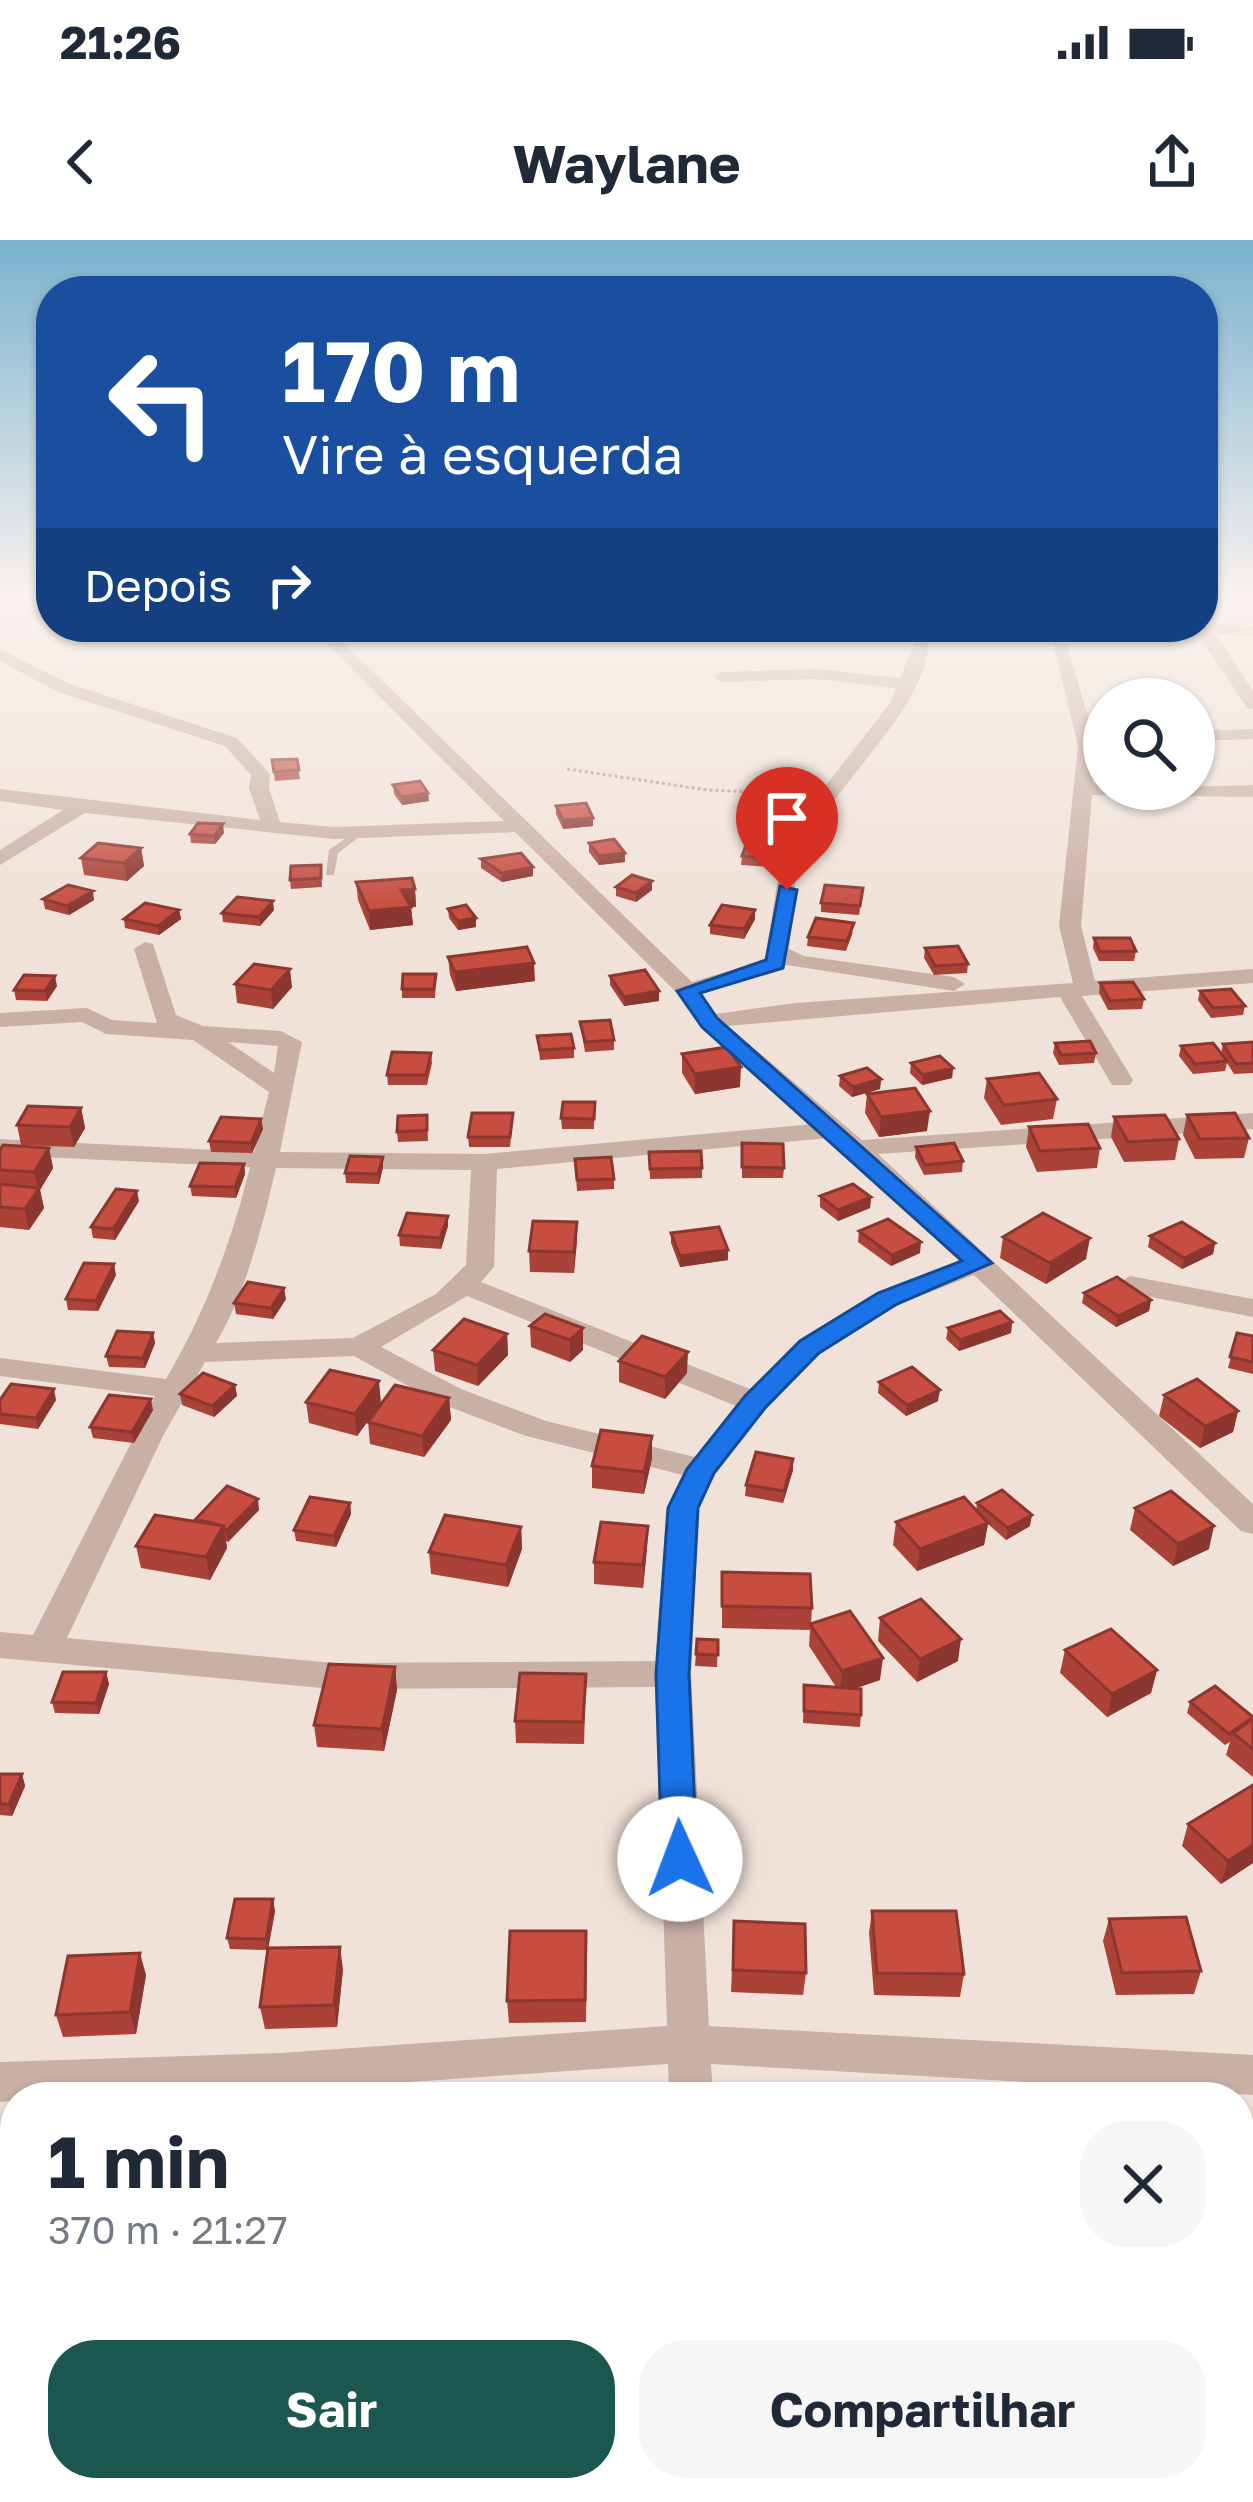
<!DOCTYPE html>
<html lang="pt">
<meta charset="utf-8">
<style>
:root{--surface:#fff;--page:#f6f6f7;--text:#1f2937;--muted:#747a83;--accent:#1c5651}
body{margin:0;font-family:"Golos Text",sans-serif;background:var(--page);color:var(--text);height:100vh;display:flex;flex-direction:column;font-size:45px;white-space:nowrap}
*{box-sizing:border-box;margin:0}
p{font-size:39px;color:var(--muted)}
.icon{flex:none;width:66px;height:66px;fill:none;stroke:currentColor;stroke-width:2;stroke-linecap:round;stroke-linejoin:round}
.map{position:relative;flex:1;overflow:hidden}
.drawer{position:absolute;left:0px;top:1842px;width:1254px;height:420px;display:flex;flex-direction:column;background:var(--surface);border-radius:48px 48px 0 0;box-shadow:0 3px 9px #0004}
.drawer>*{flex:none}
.top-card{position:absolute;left:36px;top:36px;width:1182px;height:366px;border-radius:48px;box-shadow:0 3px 9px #0004;background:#1a4fa0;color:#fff;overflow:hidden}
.fabs{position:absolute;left:1083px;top:438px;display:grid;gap:24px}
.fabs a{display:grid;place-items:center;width:132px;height:132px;border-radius:50%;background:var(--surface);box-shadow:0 3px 9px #0004;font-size:60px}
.pin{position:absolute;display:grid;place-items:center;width:102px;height:102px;color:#fff;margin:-123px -51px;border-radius:50% 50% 50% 0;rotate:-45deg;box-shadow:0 0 12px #0007}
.pin .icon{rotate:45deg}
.me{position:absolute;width:132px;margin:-66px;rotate:358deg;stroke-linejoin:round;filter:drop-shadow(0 0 9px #0008)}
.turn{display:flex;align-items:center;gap:42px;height:252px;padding:0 48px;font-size:54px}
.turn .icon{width:156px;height:156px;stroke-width:2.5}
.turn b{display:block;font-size:84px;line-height:102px}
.then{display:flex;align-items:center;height:114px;padding:0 48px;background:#0003;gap:24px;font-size:45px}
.round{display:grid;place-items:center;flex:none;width:126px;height:126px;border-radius:48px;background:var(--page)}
.headline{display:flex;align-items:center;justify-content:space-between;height:204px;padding:0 48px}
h1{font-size:72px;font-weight:700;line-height:90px}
.button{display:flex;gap:24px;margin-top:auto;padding:24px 48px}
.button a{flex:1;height:138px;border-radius:48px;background:var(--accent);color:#fff;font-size:48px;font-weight:700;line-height:138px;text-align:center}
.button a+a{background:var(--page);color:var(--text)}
.status{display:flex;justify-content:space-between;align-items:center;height:84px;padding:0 60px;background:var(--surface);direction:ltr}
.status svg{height:33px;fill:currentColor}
header{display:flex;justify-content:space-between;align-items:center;height:156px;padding:0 48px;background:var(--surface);font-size:54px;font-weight:700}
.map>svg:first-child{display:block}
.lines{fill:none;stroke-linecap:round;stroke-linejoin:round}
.path{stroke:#b5998f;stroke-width:3;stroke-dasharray:3 3;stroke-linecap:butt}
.service{fill:#c9b0a5;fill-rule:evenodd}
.minor{fill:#c9b0a5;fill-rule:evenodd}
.wall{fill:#ab4238}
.shaded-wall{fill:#8b362e}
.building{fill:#c74d41;stroke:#8b362e;stroke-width:3}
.route{fill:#1a73e8;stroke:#114b97;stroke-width:3}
</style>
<div class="status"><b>21:26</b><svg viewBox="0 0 49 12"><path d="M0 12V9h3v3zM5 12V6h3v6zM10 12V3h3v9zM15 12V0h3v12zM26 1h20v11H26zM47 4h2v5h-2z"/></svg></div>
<header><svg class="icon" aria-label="back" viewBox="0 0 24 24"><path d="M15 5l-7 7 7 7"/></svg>Waylane<svg class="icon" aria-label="share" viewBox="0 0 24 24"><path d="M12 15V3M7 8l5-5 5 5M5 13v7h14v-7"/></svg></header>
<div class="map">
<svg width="1253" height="2262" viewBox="0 0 1253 2262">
<rect width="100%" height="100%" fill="#f1e2d9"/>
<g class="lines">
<path class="path" d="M567,529L708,550L796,554"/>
<path class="service" d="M359,589L364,592L363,594L338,613L334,635H326L329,610Z"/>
<path class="minor" d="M1203,384L1253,386V396L1215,394L1253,451V469L1247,468L1198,394L1149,387Z
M310,387H327L692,742L765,720L782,613L806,571L890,463L896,448L815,439L722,442L713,437L722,432L815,429L900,438L916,399H928C933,462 831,547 804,609C792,637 793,678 789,709L804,716L954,737L965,744L954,751L787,725L702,754L715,774L796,763L1073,743L1059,686L1078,506L1053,402L1067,405L1094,498L1104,496V507L1096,509L1093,543L1104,544V549L1253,545V557L1092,555L1081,686L1095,741L1253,729V743L1082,756L1133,840L1130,845H1112L1060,757L728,786L862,900L1253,873V889L878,914L1253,1264V1294L1241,1291L974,1035L897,1065L820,1113L766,1169L716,1233L699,1268L691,1434L709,1786L1253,1815V1855L711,1824L713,1857H669L668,1824L280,1851L15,1857V1861L0,1862V1822L280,1813L667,1786L656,1447L333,1449L0,1418V1392L33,1395L155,1156L0,1136V1118L166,1139C206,1071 231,1003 250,927L0,915V899L254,912L269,852L193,800L106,794L82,782L0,787V773L87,768L112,780L157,783L134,709L145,702L153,704L176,775L203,786L281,791L302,802L280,912L484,914L813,884L701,787L680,756L515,592L334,599L85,573L0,625V610L63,570L0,561V549L260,580L249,548L251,535L225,506L58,452L0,421V409L70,444L237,498L270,534L269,548L280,582L334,587L504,581ZM228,802L278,806L274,833ZM829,898L959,1021C871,1055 819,1082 750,1149L481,1042L494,1027L497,929ZM276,928L471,930L466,1025L436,1054L353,1098L216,1103C247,1050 262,987 276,928ZM467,1056L736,1166L695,1217L546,1181L461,1149L381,1107ZM354,1116L439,1163L526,1196L683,1235L667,1268L656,1421L333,1423L67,1398L163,1196L205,1122Z
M1253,489V499L1194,501V491Z
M1130,1036L1253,1059V1077L1120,1051L1116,1045Z
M698,2247H748L750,2262H698Z"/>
</g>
<path class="wall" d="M297,519L300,539L275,541L272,520Z
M393,545L428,553L429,561L402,565L394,554Z
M556,566L593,586L563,589L556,574Z
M224,593L215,604L191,603L190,594Z
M779,602V611L773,627L741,625L742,616Z
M589,603L625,622L599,625L589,612Z
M141,608L144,626L127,641L84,635L81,618Z
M481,619L533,636L502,642L481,628Z
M321,625L322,647L291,649L290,640Z
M652,641V650L636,662L616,656V647Z
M356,642L415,649L416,667H411L413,685L370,690L358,660Z
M863,648L859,675L821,672V663Z
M43,659L94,660L69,675L45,669Z
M448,669L476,687L458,690L449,678Z
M179,670L181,679L159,695L125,688L124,679Z
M274,670L260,686L223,682L222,673Z
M755,670V679L744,699L710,694V685Z
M853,692L846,711L807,706L808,697Z
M1094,698L1136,711L1134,721H1099L1093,708Z
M925,708L968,724L967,733L934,735L924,718Z
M448,717L535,741L456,751L450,735Z
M436,734L435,758H402V749Z
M610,736L659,761L624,766L610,745Z
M1100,743L1144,759L1142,769L1108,770L1099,753Z
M235,744L292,747L273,769L237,763Z
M57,746L47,761L16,760L14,750Z
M1200,751L1245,766L1243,775L1211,778L1198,760Z
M580,782L614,800V810L585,812Z
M537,796L574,808V818L540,820Z
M1253,802V833L1234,834L1227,823L1225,831L1193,834L1179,816L1181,806L1221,813L1223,804Z
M1055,803L1096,813L1094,823L1059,825L1053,813Z
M431,813L432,823L427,845H388L387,835Z
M682,814L740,847L695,854L682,833Z
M911,823L953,828L952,838L922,845L910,833Z
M840,836L881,839L880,849L852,857L839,846Z
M987,839L1057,859L1053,879L1001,885L984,858Z
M867,854L927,891L879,897L865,873Z
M595,862L594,889H562L561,878Z
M81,868L85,888L74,907L21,905L17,885Z
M513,873L510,907H469L468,897Z
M427,875L428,901L398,902L397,892Z
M1187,875L1249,898L1244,918L1195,919L1183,895Z
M1114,877L1179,899L1175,920L1124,922L1111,897Z
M261,879L263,889L252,913L211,912L209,901Z
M1029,887L1100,908L1097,928L1037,932L1026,907Z
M742,903L784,928L783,938H742Z
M916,907L963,921L962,932L924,935L915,917Z
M49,908L53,928L40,950L44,968L29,990L0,987V910Z
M649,912L702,928V938L650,939Z
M575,919L614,939V949L577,951Z
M244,924L245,934L236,958L192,956L190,946Z
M383,927L379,944L346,943L345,933Z
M820,956L871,957L870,968L838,981L820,967Z
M139,961L115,1000L93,998L91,987Z
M577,982L574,1033L530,1032L529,1011Z
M448,986L441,1009L400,1006L399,995Z
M859,991L920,1013L891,1026L858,1002Z
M671,993L728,1010V1020L680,1027L671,1003Z
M1150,996L1215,1003L1213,1014L1182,1029L1148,1007Z
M1003,997L1086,1019L1046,1044L1000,1018Z
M116,1035L98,1071L68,1070L66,1059Z
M1084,1053L1151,1060L1149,1071L1116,1087L1082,1063Z
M286,1059L273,1079L236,1074L234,1063Z
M545,1074L583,1110L570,1122L531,1107L530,1086Z
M1012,1082L1011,1093L959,1111L946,1099L948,1088Z
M153,1093L155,1103L145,1128L109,1127L106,1116Z
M1237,1093L1253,1096V1134L1228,1128Z
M507,1094L508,1115L478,1146L435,1131L433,1110Z
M619,1121L687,1133L665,1159L619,1142Z
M879,1142L938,1161L906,1176L878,1153Z
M235,1145L237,1156L214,1177L182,1165L180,1154Z
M1164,1155L1238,1171L1233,1192L1200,1208L1159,1176Z
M449,1158L451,1180L424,1217L370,1204L368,1182Z
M0,1160H56L38,1189L0,1184Z
M306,1162L381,1163L357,1196L309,1183Z
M153,1170L134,1203L93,1198L90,1187Z
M652,1196V1218L644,1254L592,1248V1226Z
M793,1230L783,1263L745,1256L746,1245Z
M350,1263L351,1274L336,1307L296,1301L294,1290Z
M977,1263L1030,1286L1006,1300L988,1284L984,1305L917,1331L893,1305L896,1282L976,1270Z
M1135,1268L1209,1309L1173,1326L1130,1290Z
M259,1270L228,1302L226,1301L227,1308L210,1340L141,1328L136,1306L197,1282L196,1279Z
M648,1286L647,1308L643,1348L594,1344V1322Z
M521,1287L522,1309L508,1347L431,1334L429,1312Z
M722,1332L812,1368L811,1384L880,1440L854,1449L861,1475L860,1487L803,1483L804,1445L836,1447L809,1406L810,1390L722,1388Z
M880,1378L958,1421L917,1442L878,1401Z
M697,1399L718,1400L717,1427L695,1426Z
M1065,1410L1157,1430L1151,1453L1107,1477L1060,1433Z
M395,1427L397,1450L384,1511L317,1507L314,1485Z
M106,1432L109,1444L99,1474L55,1473L52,1462Z
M586,1434L584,1504L516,1503L515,1481Z
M1190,1462L1253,1477V1537L1226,1515L1230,1502L1225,1505L1187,1473Z
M0,1534H22L25,1546L12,1576L0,1575Z
M1253,1545V1623L1221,1644L1182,1606L1188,1584Z
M275,1671L268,1708L343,1729L337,1787L265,1789L260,1767L268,1710L230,1709L227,1698Z
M872,1671L964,1734L960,1757L874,1755L869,1693Z
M1109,1679L1201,1731L1194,1754L1116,1755L1103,1701Z
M734,1681L806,1733L803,1755L731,1752Z
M587,1713L586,1782L509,1783L507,1761Z
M146,1735L136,1794L63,1797L56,1775Z"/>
<path class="shaded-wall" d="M428,553L429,561L402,565L401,557Z
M593,578V586L563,589V580Z
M223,584L224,593L215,604L214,596Z
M141,608L144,626L127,641L124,623Z
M625,613V622L599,625V616Z
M533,627V636L502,642V633Z
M652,641V650L636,662V653Z
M415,649L416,667H411L413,685L370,690L369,671L401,650Z
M93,651L94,660L69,675L67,666Z
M273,661L274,670L260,686L259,677Z
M179,670L181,679L159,695L158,686Z
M755,670V679L744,699V689Z
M476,678V687L458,690V681Z
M534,723L535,741L456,751L455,732Z
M290,729L292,747L273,769L271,750Z
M55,736L57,746L47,761L45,751Z
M659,751V761L624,766V757Z
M741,827L740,847L695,854V834Z
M953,828L952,838L922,845L923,835Z
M881,839L880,849L852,857L853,847Z
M81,868L85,888L74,907L70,887Z
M930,871L927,891L879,897L881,877Z
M261,879L263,889L252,913L251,903Z
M49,908L53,928L40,950L44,968L29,990L25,969L38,949L34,932Z
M383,917V927L379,944L378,934Z
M244,924L245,934L236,958L235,947Z
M137,951L139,961L115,1000L113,989Z
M871,957L870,968L838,981V970Z
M448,976V986L441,1009L440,998Z
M577,982V1002L574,1033V1012Z
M1090,998L1086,1019L1046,1044L1050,1023Z
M921,1002L920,1013L891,1026L892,1015Z
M1215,1003L1213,1014L1182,1029L1184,1018Z
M728,1010V1020L680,1027V1016Z
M114,1024L116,1035L98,1071L96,1061Z
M284,1048L286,1059L273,1079L271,1068Z
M1151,1060L1149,1071L1116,1087L1118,1076Z
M1012,1082L1011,1093L959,1111L960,1100Z
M583,1088V1110L570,1122V1100Z
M153,1093L155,1103L145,1128L143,1118Z
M507,1094L508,1115L478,1146L477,1125Z
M688,1112L687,1133L665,1159V1137Z
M379,1141L381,1163L357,1196L355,1174Z
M235,1145L237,1156L214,1177L212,1166Z
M54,1149L56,1160L38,1189L36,1178Z
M940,1150L938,1161L906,1176L907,1165Z
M449,1158L451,1180L424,1217L422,1196Z
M151,1159L153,1170L134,1203L132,1192Z
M1238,1171L1233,1192L1200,1208L1205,1186Z
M652,1196V1218L644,1254V1232Z
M793,1219V1230L783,1263L784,1251Z
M258,1259L259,1270L228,1302L226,1291Z
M350,1263L351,1274L336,1307L334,1296Z
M1032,1275L1030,1286L1006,1300L1008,1288Z
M988,1283L984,1305L917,1331L920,1309Z
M223,1286L227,1308L210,1340L206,1317Z
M648,1286L647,1308L643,1348V1325Z
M1214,1286L1209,1309L1173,1326L1178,1304Z
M521,1287L522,1309L508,1347L506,1325Z
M961,1399L958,1421L917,1442L920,1419Z
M883,1418L880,1440L840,1453L842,1431Z
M395,1427L397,1450L384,1511L382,1489Z
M1157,1430L1151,1453L1107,1477L1112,1454Z
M106,1432L109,1444L99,1474L96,1463Z
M22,1534L25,1546L12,1576L9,1564Z
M1253,1605V1623L1221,1644L1228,1621Z
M273,1659L275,1671L268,1710L266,1699Z
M340,1707L343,1729L337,1787L334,1765Z
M140,1713L146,1735L136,1794L130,1772Z"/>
<path class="building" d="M297,519L299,530L274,532L272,520Z
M420,541L428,553L401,557L393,545Z
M586,563L593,578L563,580L556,566Z
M198,583L223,584L214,596L190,594Z
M614,599L625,613L599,616L589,603Z
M748,599L779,602L774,618L742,616Z
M98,603L141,608L124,623L81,618Z
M521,613L533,627L502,633L481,619Z
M321,625V638L290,640L291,626Z
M632,635L652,641L636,653L616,647Z
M412,638L415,649L401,650L411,667L369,671L356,642Z
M68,645L93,651L67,666L43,659Z
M825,645L863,648L860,666L821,663Z
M237,657L273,661L259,677L222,673Z
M145,663L179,670L158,686L124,679Z
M466,665L476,678L458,681L448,669Z
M722,665L755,670L744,689L710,685Z
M816,678L854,683L847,701L808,697Z
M1094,698H1130L1136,711L1100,712Z
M958,706L968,724L935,726L925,708Z
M527,707L534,723L455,732L448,717Z
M254,724L290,729L271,750L235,744Z
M645,730L659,751L624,757L610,736Z
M403,734H436L434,749H402Z
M24,735L55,736L45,751L14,750Z
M1133,742L1144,759L1110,761L1100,743Z
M1231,749L1245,766L1213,768L1200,751Z
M610,780L614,800L585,802L580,782Z
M571,794L574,808L540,810L537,796Z
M1090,801L1096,813L1061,815L1055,803Z
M1253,802V823L1236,824L1223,804Z
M1213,803L1227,821L1195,824L1181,806Z
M727,807L741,827L695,834L682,814Z
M392,812L431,813L426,835H387Z
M940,816L953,828L923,835L911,823Z
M867,828L881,839L853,847L840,836Z
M1039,833L1057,859L1004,865L987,839Z
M915,848L930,871L881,877L867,854Z
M563,862H595L594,879L561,878Z
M28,866L81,868L70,887L17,885Z
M472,873H513L510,897H468Z
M1235,873L1249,898L1200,899L1187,875Z
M427,875V890L397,892L398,876Z
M1165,875L1179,899L1128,902L1114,877Z
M221,877L261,879L251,903L209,901Z
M1088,884L1100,908L1040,911L1029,887Z
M742,903L783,904L784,928L742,927Z
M954,903L963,921L925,925L916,907Z
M3,905L49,908L34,932L0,930V910Z
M701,911L702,928L650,929L649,912Z
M350,916L383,917L378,934L345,933Z
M611,917L614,939L577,940L575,919Z
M200,923L244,924L235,947L190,946Z
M0,944L39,948L25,969L0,967Z
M853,944L871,957L838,970L820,956Z
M116,949L137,951L113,989L91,987Z
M407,973L448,976L440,998L399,995Z
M1043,973L1090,998L1050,1023L1003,997Z
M888,979L921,1002L892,1015L859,991Z
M533,981L577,982L574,1012L529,1011Z
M1182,982L1215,1003L1184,1018L1150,996Z
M719,987L728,1010L680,1016L671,993Z
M84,1023L114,1024L96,1061L66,1059Z
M1117,1037L1151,1060L1118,1076L1084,1053Z
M248,1042L284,1048L271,1068L234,1063Z
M1000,1071L1012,1082L960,1100L948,1088Z
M545,1074L583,1088L570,1100L530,1086Z
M464,1079L507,1094L477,1125L433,1110Z
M117,1091L153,1093L143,1118L106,1116Z
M1237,1093L1253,1096V1122L1230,1117Z
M642,1096L688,1112L665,1137L619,1121Z
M912,1127L940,1150L907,1165L879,1142Z
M330,1130L379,1141L355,1174L306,1162Z
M203,1133L235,1145L212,1166L180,1154Z
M1197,1139L1238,1171L1205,1186L1164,1155Z
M11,1144L54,1149L36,1178L0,1174V1160Z
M395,1145L449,1158L422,1196L368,1182Z
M109,1155L151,1159L132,1192L90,1187Z
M601,1190L652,1196L644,1232L592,1226Z
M756,1212L793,1219L784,1251L746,1245Z
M227,1246L258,1259L226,1291L223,1286L196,1279Z
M1002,1250L1032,1275L1008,1288L977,1263Z
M1171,1251L1214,1286L1178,1304L1135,1268Z
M310,1257L350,1263L334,1296L294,1290Z
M964,1257L988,1283L920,1309L896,1282Z
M155,1275L223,1286L206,1317L136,1306Z
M445,1275L521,1287L506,1325L429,1312Z
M601,1282L648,1286L643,1325L594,1322Z
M722,1332L810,1334L812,1368L722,1366Z
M921,1359L961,1399L920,1419L880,1378Z
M850,1371L883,1418L842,1431L810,1384Z
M1111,1389L1157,1430L1112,1454L1065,1410Z
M697,1399L718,1400V1415L696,1414Z
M329,1424L395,1427L382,1489L314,1485Z
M63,1432H106L96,1463L52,1462Z
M520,1433L586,1434L583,1482L515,1481Z
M804,1445L861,1449V1475L804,1471Z
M1215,1446L1253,1477L1229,1494L1190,1462Z
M1253,1479V1509L1233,1493Z
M0,1534H22L9,1564H0Z
M1253,1545V1605L1228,1621L1188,1584Z
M235,1659H273L266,1699L227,1698Z
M872,1671H956L964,1734L877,1733Z
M1186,1677L1201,1731L1122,1733L1109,1679Z
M734,1681L805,1684L806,1733L733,1730Z
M510,1691H586L585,1760L507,1761Z
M340,1707L334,1765L260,1767L268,1708Z
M140,1713L130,1772L56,1775L68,1716Z"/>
<linearGradient id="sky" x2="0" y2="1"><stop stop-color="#7bb2ce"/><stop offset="0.53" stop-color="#f9f2ee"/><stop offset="1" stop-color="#f9f2ee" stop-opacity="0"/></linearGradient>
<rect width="1253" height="672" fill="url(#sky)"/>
<path class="route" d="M780,646L797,650L783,728L700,753L717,778L992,1023L897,1064L819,1113L765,1168L714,1233L698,1268L689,1434L697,1619L692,1629L680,1633L667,1629L662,1619L656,1434L668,1268L687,1229L745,1156L800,1101L878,1053L962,1021L702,787L677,751L766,720Z"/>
</svg>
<div class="fabs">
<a><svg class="icon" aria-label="search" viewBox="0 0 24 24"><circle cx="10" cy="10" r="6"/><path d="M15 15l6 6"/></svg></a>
</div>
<div class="pin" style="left:787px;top:650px;background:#d93025"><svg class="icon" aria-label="arrive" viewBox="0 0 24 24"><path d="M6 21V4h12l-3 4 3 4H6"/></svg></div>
<svg class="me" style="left:680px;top:1619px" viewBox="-20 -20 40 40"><circle r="19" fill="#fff"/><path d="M0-13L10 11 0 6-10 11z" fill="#1a73e8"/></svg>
<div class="top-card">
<div class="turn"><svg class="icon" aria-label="left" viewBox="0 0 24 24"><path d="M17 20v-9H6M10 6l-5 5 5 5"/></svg><div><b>170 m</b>Vire à esquerda</div></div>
<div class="then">Depois<svg class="icon" aria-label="right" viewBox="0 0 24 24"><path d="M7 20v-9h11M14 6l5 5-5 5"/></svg></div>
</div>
<section class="drawer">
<div class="headline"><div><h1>1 min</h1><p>370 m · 21:27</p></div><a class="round"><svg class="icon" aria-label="close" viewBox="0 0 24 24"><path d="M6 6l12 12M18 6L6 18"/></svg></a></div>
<div class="button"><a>Sair</a><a>Compartilhar</a></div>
</section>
</div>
